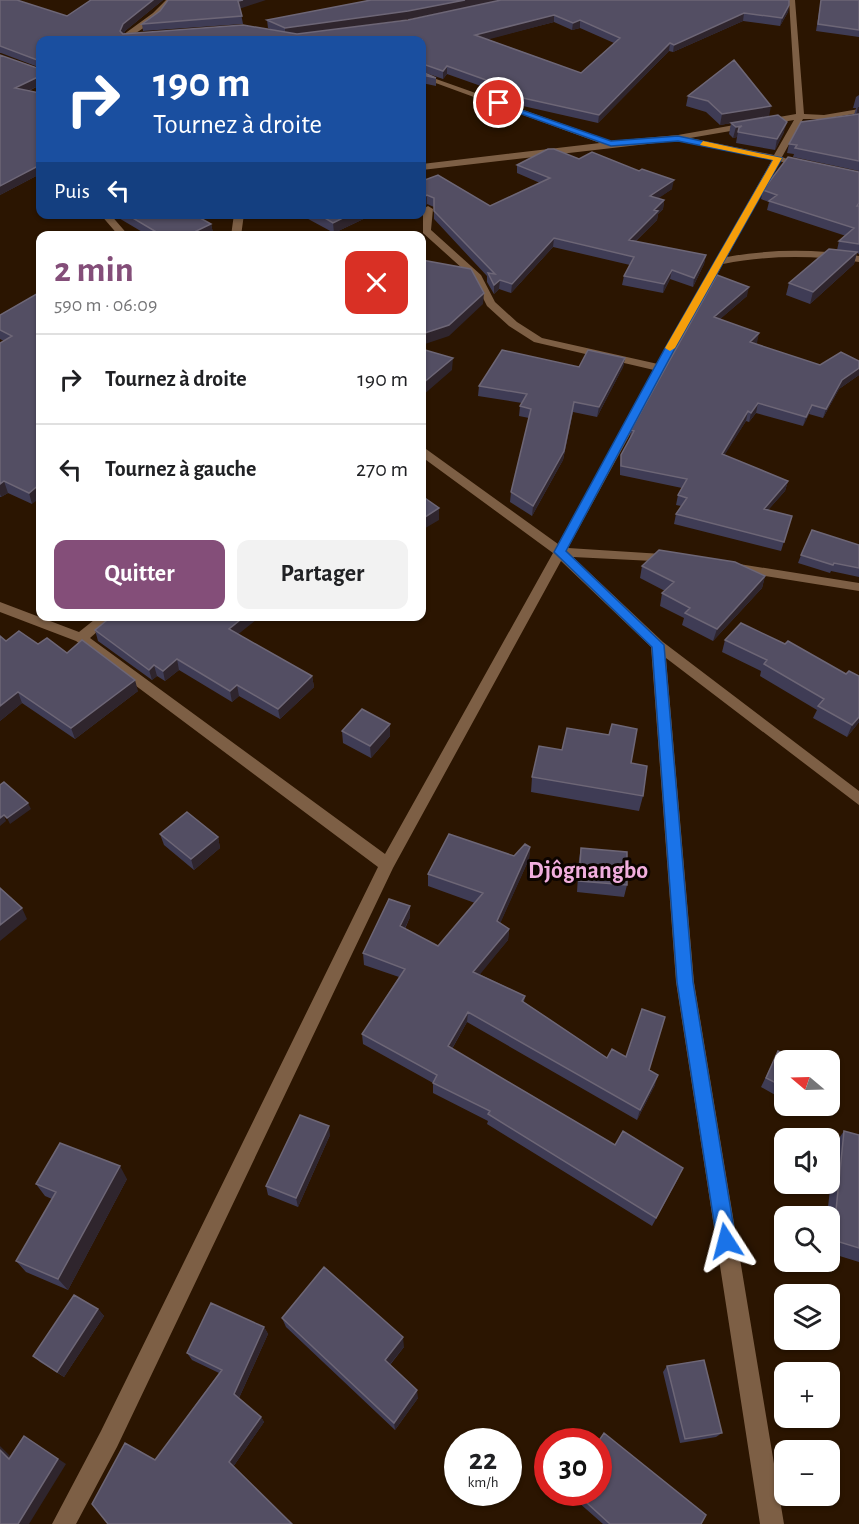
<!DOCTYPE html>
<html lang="fr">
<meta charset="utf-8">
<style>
:root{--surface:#fff;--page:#f2f2f2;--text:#202124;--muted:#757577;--line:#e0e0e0;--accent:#844e79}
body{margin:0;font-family:"Alegreya Sans",sans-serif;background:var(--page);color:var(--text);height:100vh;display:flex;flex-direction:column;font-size:22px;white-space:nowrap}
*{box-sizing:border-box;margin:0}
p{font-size:20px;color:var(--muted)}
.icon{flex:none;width:33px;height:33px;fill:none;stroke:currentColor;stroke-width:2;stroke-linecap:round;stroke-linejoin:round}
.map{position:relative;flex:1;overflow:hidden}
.side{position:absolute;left:36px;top:231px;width:390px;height:390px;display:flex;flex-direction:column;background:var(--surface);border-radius:12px;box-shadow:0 2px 4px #0004}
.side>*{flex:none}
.hud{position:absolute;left:36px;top:36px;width:390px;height:183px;border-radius:12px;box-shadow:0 2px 4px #0004;background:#1a4fa0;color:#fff;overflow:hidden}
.needle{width:39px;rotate:289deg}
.tools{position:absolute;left:774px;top:1050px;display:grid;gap:12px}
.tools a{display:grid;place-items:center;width:66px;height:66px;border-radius:12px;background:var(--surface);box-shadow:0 2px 4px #0004;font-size:30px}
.speed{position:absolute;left:444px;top:1428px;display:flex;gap:12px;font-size:30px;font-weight:700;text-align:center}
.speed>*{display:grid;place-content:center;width:78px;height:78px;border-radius:50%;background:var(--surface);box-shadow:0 2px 4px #0004;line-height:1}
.speed small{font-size:15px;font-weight:400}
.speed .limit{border:9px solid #d22;background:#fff;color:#111}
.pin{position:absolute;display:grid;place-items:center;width:51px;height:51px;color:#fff;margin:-26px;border:3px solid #fff;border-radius:50%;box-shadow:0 2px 6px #0007}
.me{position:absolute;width:66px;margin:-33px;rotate:351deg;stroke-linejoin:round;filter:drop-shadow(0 0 4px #0008)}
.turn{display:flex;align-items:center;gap:21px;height:126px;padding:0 18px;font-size:27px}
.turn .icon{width:78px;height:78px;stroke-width:2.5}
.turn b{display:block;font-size:42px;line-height:51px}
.then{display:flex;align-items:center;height:57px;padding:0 18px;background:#0003;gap:12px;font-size:22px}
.round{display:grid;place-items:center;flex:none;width:63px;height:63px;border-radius:12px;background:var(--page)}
.head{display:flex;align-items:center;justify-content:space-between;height:102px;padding:0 18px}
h1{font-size:36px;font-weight:700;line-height:45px;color:var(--accent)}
.action{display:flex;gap:12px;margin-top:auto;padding:12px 18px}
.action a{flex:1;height:69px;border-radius:12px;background:var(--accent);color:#fff;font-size:24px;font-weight:700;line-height:69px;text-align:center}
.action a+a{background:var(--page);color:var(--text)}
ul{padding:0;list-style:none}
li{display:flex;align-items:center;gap:18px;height:90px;padding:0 18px;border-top:2px solid var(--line)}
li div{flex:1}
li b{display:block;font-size:22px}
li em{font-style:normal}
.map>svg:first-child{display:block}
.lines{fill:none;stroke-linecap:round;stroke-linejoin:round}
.minor{fill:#7d5f45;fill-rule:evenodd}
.wall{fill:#3f3c55;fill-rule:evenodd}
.shaded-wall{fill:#2f252d}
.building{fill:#534e63;stroke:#6d6676;stroke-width:1.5;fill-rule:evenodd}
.route{fill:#1a73e8;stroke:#114b97;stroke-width:1.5}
.slow{fill:#f59e0b}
.labels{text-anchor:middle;stroke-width:6;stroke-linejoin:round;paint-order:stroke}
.quarter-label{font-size:24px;font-weight:bold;fill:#f1aede;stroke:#0c0400}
</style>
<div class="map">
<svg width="859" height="1524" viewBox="0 0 859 1524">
<rect width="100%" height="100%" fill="#2b1501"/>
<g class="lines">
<path class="minor" d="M166,0H173C162,14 134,40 116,40L153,13Z
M789,0H795L804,114L824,115L859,109V113L824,119H803L782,157L790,160L786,163L779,161L727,257C771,249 815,249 859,256V262C813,255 769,255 723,264L568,548L678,555L679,558L673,562L573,557L663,642L859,791V805L666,658L694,982L784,1524H760L676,982L651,647L561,561L393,868L117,1447L76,1524H52L101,1431L378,867L76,641L0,612V602L79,632L99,616H115L90,638L385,854L553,553L422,457V449H426L558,544L654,370L534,342L509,326L487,306L473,278L423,233V209L428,206L433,209L431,230L481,275L495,302L517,322L542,338L658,364L772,160L682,140L422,170V164L600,143L422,78V74L611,141L678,135L796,114ZM794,120L774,155L690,138Z
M100,214H110L129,236H119Z
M234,214H244L241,236H231Z
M733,563L859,583V591L728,570L727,567Z"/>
</g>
<path class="wall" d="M0,0L67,16L91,0H163L125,31L124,33L273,30L268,28L267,20L371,0L789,5L788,12L780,26L743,21L673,52L669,51L598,123L514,104L494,97L495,91L447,74L443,79L423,72L436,78V86L422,83V40H40V85L29,91L40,93V174L0,195V55L37,68L38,67L1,53H0ZM483,4L408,20L296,34L408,19ZM554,22L572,30L580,28L614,43L581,73L487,39Z
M821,0H859V37L816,31Z
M240,8L243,24L143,31L142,24L160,11Z
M859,95V171L793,157L794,154L787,153L789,144L854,115L856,108H853L856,97Z
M688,96L769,116L784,132L775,150L736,143L737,137L733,138L729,134L731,123L720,125L706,112L686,106Z
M579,159L672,189L658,198L664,200L663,209L658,214L657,220L635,242L706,255L704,264L693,287L670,279L663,293L622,285L624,276L630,265L553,247L511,293L499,289L494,294L487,282V276L434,219V207L427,204L422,207V209V181L490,206L540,183L517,173V165Z
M859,172V254L857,253L854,264L810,304L786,295L789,283L837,250L839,241L846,236L767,210L769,202L761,199L763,190Z
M112,214H193L211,224L213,233L206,236H149Z
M299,214H374L334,233Z
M717,275L747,296L720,319L757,343L755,344L820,365L859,361V375L839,389L823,418L809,414L803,426L756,413L749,422L746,421L724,455L788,481L785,491L768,510L792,516L781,551L674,524L676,514L681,506L676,505L678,495L682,488L620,475V465L621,455L630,438L631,430Z
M40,292L32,504L8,493L1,497H0V343L4,341L0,339V315Z
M625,358L623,367L597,417L573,412L563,460L532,516L510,502L511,492L529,418L519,416L520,406L522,403L478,396L479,386Z
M859,545V577L831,571L830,573L798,563L801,555Z
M642,566L765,576L762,588L713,641L682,625L684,618L660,606L662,593L665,591L640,578Z
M95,630L238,634L312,676L314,687L280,719L239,696L232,702L179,670L165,681L157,676L152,680L98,641Z
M725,640L846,674L859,676V722L847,737L813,718L817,710L760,676L761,671L722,652Z
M6,641L38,644L67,653L138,691L75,739L22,703L0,721Z
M390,724V736L371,758L343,743L342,731Z
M631,763L643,796L639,811L531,792L532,777Z
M160,834L218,837L220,848L194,870L164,845Z
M530,847L529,859L500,923L509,929L508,940L479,974L525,996L524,1002L607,1058L649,1070L655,1085L637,1120L467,1022L452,1049L615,1145L679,1177L652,1226L487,1124L488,1121L433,1093V1083L363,1044L362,1034L399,977L364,965L363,953L410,917L405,929L438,946L475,903L428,886V874L514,856Z
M581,848L627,885L624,897L577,892L579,859Z
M778,1051L784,1060V1100L761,1087Z
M795,1106H818L813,1115Z
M844,1131L859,1135V1262L830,1253V1216H827L835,1144Z
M330,1135L298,1207L268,1195L266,1186Z
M127,1179L68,1290L26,1272L16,1261L52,1199L45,1196L36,1184Z
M98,1309L104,1316L64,1377L40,1362L33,1356Z
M282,1318L404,1347L390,1365L418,1398L395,1430L286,1327Z
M264,1327L268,1334L239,1398L261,1417L264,1422L233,1467L155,1460L219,1373L192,1360L187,1353Z
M667,1366L722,1433L716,1437L680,1443L663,1372Z
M570,1492H598L701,1524H603L569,1494Z"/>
<path class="shaded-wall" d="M153,0H163L125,31L122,38L120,31L123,24Z
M243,0H266L239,9L238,1Z
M465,0H502L408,19L285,36V28Z
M789,5L788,12L780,26L782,18Z
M744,13L743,21L673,52L674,45Z
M554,15V22L475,43V35Z
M580,20V28L572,30L573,23Z
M670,43L669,51L598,123L599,115Z
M447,66V74L443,79V71Z
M40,76V85L17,96L15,88Z
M771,106L769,117L720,125L722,114Z
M858,107H859V117L855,118Z
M787,122L784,132L775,150L777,139Z
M742,126L739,128L737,137L733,138L736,127Z
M40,165V174L0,195V186Z
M674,180L672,189L649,205L650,196Z
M427,195V204L422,207V209V198Z
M664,200L663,209L658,214L657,220L627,249L629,240L654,210Z
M351,214H374L334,233L333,223Z
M211,224L213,233L206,236H186Z
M554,238L553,247L511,293L512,284Z
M857,252L854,264L810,304L813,292Z
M706,255L704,264L693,287L694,278Z
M672,270L670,279L663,293L664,284Z
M500,280L499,289L494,294V285Z
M749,287L747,296L712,326L714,317Z
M484,293L483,304L449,336L422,345V334Z
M759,333L757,343L747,351L750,342Z
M453,358L452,370L422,396V384Z
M625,358L623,367L597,417L599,407Z
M859,368V375L839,389L823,418L826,409L842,380Z
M574,402L563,460L532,516L533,506Z
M758,403L756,413L749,422L751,413Z
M812,405L809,414L803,426L806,417Z
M748,411L746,421L719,464L722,454Z
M4,481L8,493L1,497L0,494V484Z
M788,481L785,491L761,518L764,509Z
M40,484V498L32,504L29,493Z
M439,508V520L422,530V519Z
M765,576L762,588L713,641L717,629Z
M245,616H261L231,640L229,629Z
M177,659L179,670L165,681L163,671Z
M154,665L157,676L152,680L149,670Z
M312,676L314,687L280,719L278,709Z
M135,680L138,691L75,739L71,728Z
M237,685L239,696L232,702L230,691Z
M18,692L22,703L0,721V706Z
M859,717V722L847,737L852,725Z
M390,724V736L371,758L370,746Z
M28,803L31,809L10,824L7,818Z
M4,815L6,821L0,826V818Z
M218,837L220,848L194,870L191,859Z
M530,847L529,859L496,933L497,921Z
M410,906V917L400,938V926Z
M22,908L27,919L0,941V925Z
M509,929L508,940L473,983V972Z
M468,1012L467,1022L447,1057L448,1046Z
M658,1075L655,1085L637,1120L640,1110Z
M329,1126L330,1135L298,1207L296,1198Z
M120,1166L127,1179L68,1290L58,1279Z
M98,1309L104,1316L64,1377L57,1372Z
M264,1327L268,1334L238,1400L234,1394Z
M403,1337L404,1347L386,1369L385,1360Z
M417,1390L418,1398L395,1430L394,1423Z
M261,1417L264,1422L233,1467L229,1462Z
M24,1436L66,1464L29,1524H18Z
M0,1446L18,1464L9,1459L0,1450Z"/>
<path class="building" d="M0,0H17L67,16L91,0H153L123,24L120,31L123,34L243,25L297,34L408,20L501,0H789V5L782,18L744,13L674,45L670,43L599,115L514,96L495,89L500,85L447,66L443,71L423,64L422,65V40H40V76L15,88L40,93V165L0,186V55L37,68L40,66V61L0,46ZM554,15L573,23L580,20L620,38L581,73L475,35Z
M168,0H243L238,1L242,16L142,24L160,11Z
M371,0H465L408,11L285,28L267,20Z
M821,0H859V30L818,24Z
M734,60L771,106L722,114L708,101L688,96Z
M422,72L436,78L422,75Z
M859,114V161L795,148L797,145L789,144L801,122Z
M778,115L787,122L777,139L738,132L739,128L742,126L736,127L731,123Z
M548,149H554L579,159L592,152L639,171L642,169L674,180L650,196L664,200L654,210L658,211L629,240L706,255L694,278L672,270L664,284L624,276L634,257L554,238L512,284L500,280L494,285L488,273L495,274L434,211V198L427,195L422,198V200V181L438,175L490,206L550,178L517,165Z
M788,157L859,172V203L857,206H859V244L839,241L854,228L769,201L777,195L763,190Z
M126,214H193L211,224L186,236H163Z
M318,214H351L333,223Z
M829,249L857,252L813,292L789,283Z
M422,260L471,269L484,293L449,325L422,334Z
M717,275L749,287L714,317L759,333L750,342L820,365L841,352L859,361V368L842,380L826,409L812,405L806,417L758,403L751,413L748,411L722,454L788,481L764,509L792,516L784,542L676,514L687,498L678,495L687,479L621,466V455L634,431L631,430Z
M40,292V484L29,493L4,481L0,484V343L12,336L0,330V315Z
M425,350L453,358L422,384V353Z
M502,350L579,367L588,350L625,358L599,407L574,402L564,451L533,506L511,492L531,409L520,406L527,394L479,386Z
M422,496L439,508L422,519Z
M812,530L859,545V568L834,563L833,565L801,555Z
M659,550L735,562L765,576L717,629L685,613L690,608L662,593L674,582L642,566Z
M112,616H245L229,629L312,676L278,709L237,685L230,691L177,659L163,671L154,665L149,670L95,630Z
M741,623L785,644L788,641L846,674L849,671L859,676V717L852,725L818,706L824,699L764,664L767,660L725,640Z
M19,631L38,644L47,638L67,653L82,640L135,680L71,728L18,692L0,706V636L6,641Z
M362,709L390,724L370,746L342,731Z
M612,724L637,729L631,763L647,766L643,796L532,777L539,746L562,750L567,728L609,735Z
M4,782L28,803L7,818L4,815L0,818V785Z
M187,812L218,837L191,859L160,834Z
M449,834L514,856L525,844L530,847L497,921L509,929L473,972L525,996L522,1001L607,1058L612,1049L626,1057L642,1009L665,1017L649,1070L658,1075L640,1110L468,1012L448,1046L615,1145L623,1131L683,1168L656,1218L488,1114L490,1111L433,1083L437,1075L362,1034L405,969L363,953L389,899L410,906L400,926L438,946L483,893L428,874Z
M581,848L627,852V885L579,881Z
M0,888L22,908L0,925Z
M778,1051L797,1060H784V1087L766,1078Z
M300,1115L329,1126L296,1198L266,1186Z
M844,1131L859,1135V1248L833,1240Z
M60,1143L120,1166L58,1279L16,1261L56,1192L36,1184Z
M324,1267L403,1337L385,1360L417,1390L394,1423L282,1318Z
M74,1295L98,1309L57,1372L33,1356Z
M211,1303L264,1327L234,1394L261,1417L229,1462L292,1524H108L92,1504L125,1443L155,1460L222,1370L187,1353Z
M704,1360L722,1433L685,1439L667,1366Z
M604,1433L706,1515L701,1524H610L575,1492H598V1442Z
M24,1436L58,1459L18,1524H0V1450L9,1459Z"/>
<path class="route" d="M496,101L611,141L678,136L782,158L674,350L566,551L664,645L693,982L736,1241L733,1248L726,1250L720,1248L717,1241L677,982L652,647L554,552L664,350L773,160L678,141L611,146L496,105Z"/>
<path class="slow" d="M703,141L782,158L675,348L670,351L665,348L773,160L700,145Z"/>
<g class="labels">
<g class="quarter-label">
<text x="588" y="878">Djôgnangbo</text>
</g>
</g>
</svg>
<div class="tools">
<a><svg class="needle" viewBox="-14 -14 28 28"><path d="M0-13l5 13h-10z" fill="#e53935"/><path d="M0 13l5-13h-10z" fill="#757577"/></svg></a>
<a><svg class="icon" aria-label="sound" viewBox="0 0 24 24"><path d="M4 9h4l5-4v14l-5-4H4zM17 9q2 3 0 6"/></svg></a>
<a><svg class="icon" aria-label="search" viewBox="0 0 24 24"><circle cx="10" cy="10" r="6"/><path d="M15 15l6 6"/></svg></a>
<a><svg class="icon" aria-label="layers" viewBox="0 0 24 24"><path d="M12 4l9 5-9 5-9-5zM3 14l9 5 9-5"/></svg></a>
<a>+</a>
<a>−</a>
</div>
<div class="speed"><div>22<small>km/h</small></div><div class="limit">30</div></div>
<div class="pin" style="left:499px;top:103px;background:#d93025"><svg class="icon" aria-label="arrive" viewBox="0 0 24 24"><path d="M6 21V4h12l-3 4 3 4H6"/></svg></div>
<svg class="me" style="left:726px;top:1241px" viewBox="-20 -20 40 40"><path d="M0-17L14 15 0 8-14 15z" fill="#1a73e8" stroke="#fff" stroke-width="4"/></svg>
<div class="hud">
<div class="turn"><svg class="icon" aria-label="right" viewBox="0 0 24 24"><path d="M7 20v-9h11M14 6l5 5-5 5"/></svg><div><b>190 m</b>Tournez à droite</div></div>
<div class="then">Puis<svg class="icon" aria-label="left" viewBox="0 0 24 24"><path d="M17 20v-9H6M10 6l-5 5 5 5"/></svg></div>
</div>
<section class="side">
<div class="head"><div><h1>2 min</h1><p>590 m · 06:09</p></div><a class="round" style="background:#d93025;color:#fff"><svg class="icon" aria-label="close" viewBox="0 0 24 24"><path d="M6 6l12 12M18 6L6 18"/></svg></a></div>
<ul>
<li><svg class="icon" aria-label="right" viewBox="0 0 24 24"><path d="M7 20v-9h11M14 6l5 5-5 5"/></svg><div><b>Tournez à droite</b></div><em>190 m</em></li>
<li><svg class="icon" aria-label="left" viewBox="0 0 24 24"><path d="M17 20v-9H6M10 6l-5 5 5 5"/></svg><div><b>Tournez à gauche</b></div><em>270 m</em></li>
</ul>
<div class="action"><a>Quitter</a><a>Partager</a></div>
</section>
</div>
